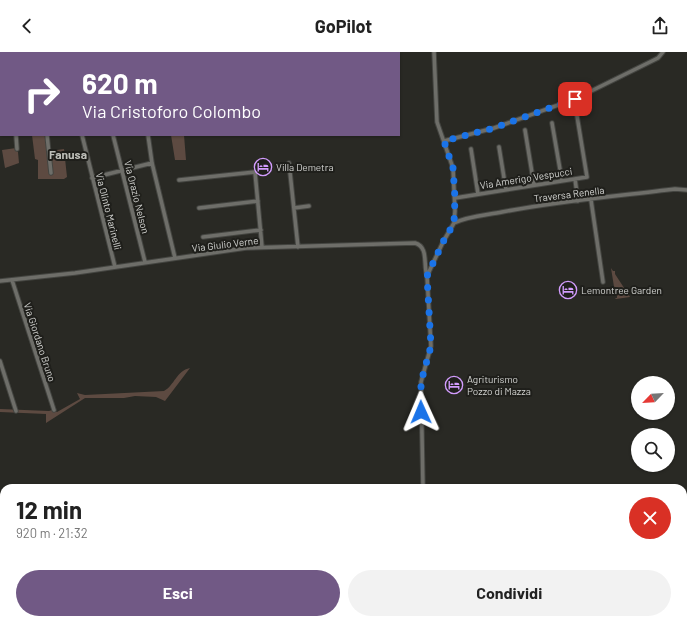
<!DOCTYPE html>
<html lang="it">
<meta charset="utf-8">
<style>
:root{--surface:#fff;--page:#f2f2f2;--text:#222;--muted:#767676;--accent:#715985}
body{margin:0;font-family:Barlow,sans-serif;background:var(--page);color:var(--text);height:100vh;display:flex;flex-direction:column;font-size:15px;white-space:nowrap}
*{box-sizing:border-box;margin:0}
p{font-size:13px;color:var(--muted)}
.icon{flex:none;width:22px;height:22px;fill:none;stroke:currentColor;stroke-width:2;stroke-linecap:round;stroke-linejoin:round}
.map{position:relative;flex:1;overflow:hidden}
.panel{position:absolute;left:0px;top:432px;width:687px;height:140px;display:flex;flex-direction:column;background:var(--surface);border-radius:12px 12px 0 0;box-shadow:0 1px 3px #0004}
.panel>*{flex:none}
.hud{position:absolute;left:0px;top:0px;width:400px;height:84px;box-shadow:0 1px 3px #0004;background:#715985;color:#fff;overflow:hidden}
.needle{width:26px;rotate:245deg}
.controls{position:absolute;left:631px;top:324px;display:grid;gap:8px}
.controls a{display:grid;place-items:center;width:44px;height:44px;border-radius:50%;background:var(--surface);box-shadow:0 1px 3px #0004;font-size:20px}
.pin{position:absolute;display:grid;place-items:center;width:34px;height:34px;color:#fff;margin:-17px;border-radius:8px;box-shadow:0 2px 6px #0006}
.me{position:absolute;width:44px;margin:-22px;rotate:359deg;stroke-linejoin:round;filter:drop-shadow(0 0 3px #0008)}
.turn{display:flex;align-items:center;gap:14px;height:84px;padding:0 16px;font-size:18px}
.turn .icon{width:52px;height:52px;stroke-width:2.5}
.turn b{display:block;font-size:28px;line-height:34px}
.round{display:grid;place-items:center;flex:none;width:42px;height:42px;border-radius:21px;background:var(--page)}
.head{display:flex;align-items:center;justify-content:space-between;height:68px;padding:0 16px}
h1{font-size:24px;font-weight:700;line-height:30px}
.button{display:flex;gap:8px;margin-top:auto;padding:8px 16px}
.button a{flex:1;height:46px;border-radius:24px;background:var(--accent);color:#fff;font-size:16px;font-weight:700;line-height:46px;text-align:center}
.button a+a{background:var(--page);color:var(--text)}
header{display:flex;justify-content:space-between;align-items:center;height:52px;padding:0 16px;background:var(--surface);font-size:18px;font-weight:700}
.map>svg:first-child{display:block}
.green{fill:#5d4a41}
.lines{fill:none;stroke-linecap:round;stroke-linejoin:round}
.minor-casing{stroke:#444541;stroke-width:5.5}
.minor{stroke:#6e6e69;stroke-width:3.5}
.route{stroke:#1a73e8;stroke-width:7;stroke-dasharray:0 12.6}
.labels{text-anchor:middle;stroke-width:4;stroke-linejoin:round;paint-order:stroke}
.poi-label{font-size:10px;fill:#d4d5d2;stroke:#1f1f1b;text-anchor:start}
.street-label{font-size:10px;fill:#d4d5d2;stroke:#1f1f1b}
.quarter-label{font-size:12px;font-weight:bold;fill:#bebfb9;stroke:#1f1f1b}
</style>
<header><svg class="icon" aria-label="back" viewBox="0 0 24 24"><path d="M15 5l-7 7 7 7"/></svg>GoPilot<svg class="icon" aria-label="share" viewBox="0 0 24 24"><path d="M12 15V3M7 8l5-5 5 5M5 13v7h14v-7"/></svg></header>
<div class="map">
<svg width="687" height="572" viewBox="0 0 687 572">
<rect width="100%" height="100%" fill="#292924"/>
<path class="green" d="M32,83H46L50,99L64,97L67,125L64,127H38V108L35,107Z
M171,83H184L186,108H175Z
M16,96L15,98L18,100L19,111L5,116L2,98Z
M611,216L613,219H615V222L630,245L616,247L615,246H617V244H615L617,243V241H615Z
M190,316L165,349L156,345L135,344L124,346H85L46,371V362L0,360V357L49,359L52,358L57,360L80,347L77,341L85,343L164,339C175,333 176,319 190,316Z"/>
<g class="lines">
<defs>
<path id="minor" d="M10,1V0
M111,1V0
M139,1V0
M0,50H1
M552,71L562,129
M525,78L534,133
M16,83L17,97
M47,83L51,121
M82,83L115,215
M113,83L145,210
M148,83L152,111L175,206
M444,89L494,76L575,47L654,8L658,6L663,0
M499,95L506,138
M471,97L478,142
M289,111L298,195
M92,126L152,111
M575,127L578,149
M179,128L255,120L262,195
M455,146L587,125L577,64
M591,148L603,230
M199,156L258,149
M294,156L309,154
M454,171C468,164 487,163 502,160C559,149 618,144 675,137L687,138
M203,185L261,178
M12,228L54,358
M0,229L75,221L246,196L415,191C429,195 423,213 427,224
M0,309L16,359
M423,436L421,330L431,294L427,224L443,190L454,171L455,159L453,116L437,70L434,0
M430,568L431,572
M425,572L427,569"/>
</defs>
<use href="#minor" class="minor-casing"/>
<use href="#minor" class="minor"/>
</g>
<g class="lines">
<path class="route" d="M421,360V330L431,294L427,224L443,190L454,171L455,146L453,116L444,89L494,76L575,47"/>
</g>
<defs>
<symbol id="hotel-ring" viewBox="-11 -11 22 22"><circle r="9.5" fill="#1f1f1b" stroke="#d29cfd" stroke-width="1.5"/><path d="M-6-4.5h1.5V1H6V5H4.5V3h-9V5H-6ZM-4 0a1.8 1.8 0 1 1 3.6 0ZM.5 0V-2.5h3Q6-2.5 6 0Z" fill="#d29cfd"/></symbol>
</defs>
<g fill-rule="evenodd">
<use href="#hotel-ring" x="253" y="105" width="20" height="20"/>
<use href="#hotel-ring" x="558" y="228" width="20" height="20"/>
<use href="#hotel-ring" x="444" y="323" width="20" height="20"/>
</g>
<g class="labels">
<g class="poi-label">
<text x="276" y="119">Villa Demetra</text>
<text x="581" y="242">Lemontree Garden</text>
<text x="467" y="331">Agriturismo<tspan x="467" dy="12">Pozzo di Mazza</tspan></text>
</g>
<g class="street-label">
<text transform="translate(526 126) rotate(-9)" y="4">Via Amerigo Vespucci</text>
<text transform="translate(569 142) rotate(-7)" y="4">Traversa Renella</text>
<text transform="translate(137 145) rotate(76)" y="4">Via Orazio Nelson</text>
<text transform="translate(109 159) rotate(76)" y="4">Via Olinto Marinelli</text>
<text transform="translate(225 192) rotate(-7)" y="4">Via Giulio Verne</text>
<text transform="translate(40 290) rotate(72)" y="4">Via Giordano Bruno</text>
</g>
<g class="quarter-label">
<text x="68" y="107">Fanusa</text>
</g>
</g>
</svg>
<div class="controls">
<a><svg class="needle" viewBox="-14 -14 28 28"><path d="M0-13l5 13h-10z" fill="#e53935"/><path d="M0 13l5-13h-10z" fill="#767676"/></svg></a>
<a><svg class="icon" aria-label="search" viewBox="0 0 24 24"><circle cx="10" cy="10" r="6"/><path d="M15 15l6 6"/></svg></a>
</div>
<div class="pin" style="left:575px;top:47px;background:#d93025"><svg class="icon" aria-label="arrive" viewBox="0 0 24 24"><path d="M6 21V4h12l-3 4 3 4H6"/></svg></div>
<svg class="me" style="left:421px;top:360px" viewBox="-20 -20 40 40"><path d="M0-17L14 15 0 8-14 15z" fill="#1a73e8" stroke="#fff" stroke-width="4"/></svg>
<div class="hud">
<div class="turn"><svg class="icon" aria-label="right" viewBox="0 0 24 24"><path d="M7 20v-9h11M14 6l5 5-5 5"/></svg><div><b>620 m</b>Via Cristoforo Colombo</div></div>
</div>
<section class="panel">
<div class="head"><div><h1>12 min</h1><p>920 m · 21:32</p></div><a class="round" style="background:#d93025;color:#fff"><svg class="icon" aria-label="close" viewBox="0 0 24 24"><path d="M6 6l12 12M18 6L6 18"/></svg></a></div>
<div class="button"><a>Esci</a><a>Condividi</a></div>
</section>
</div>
